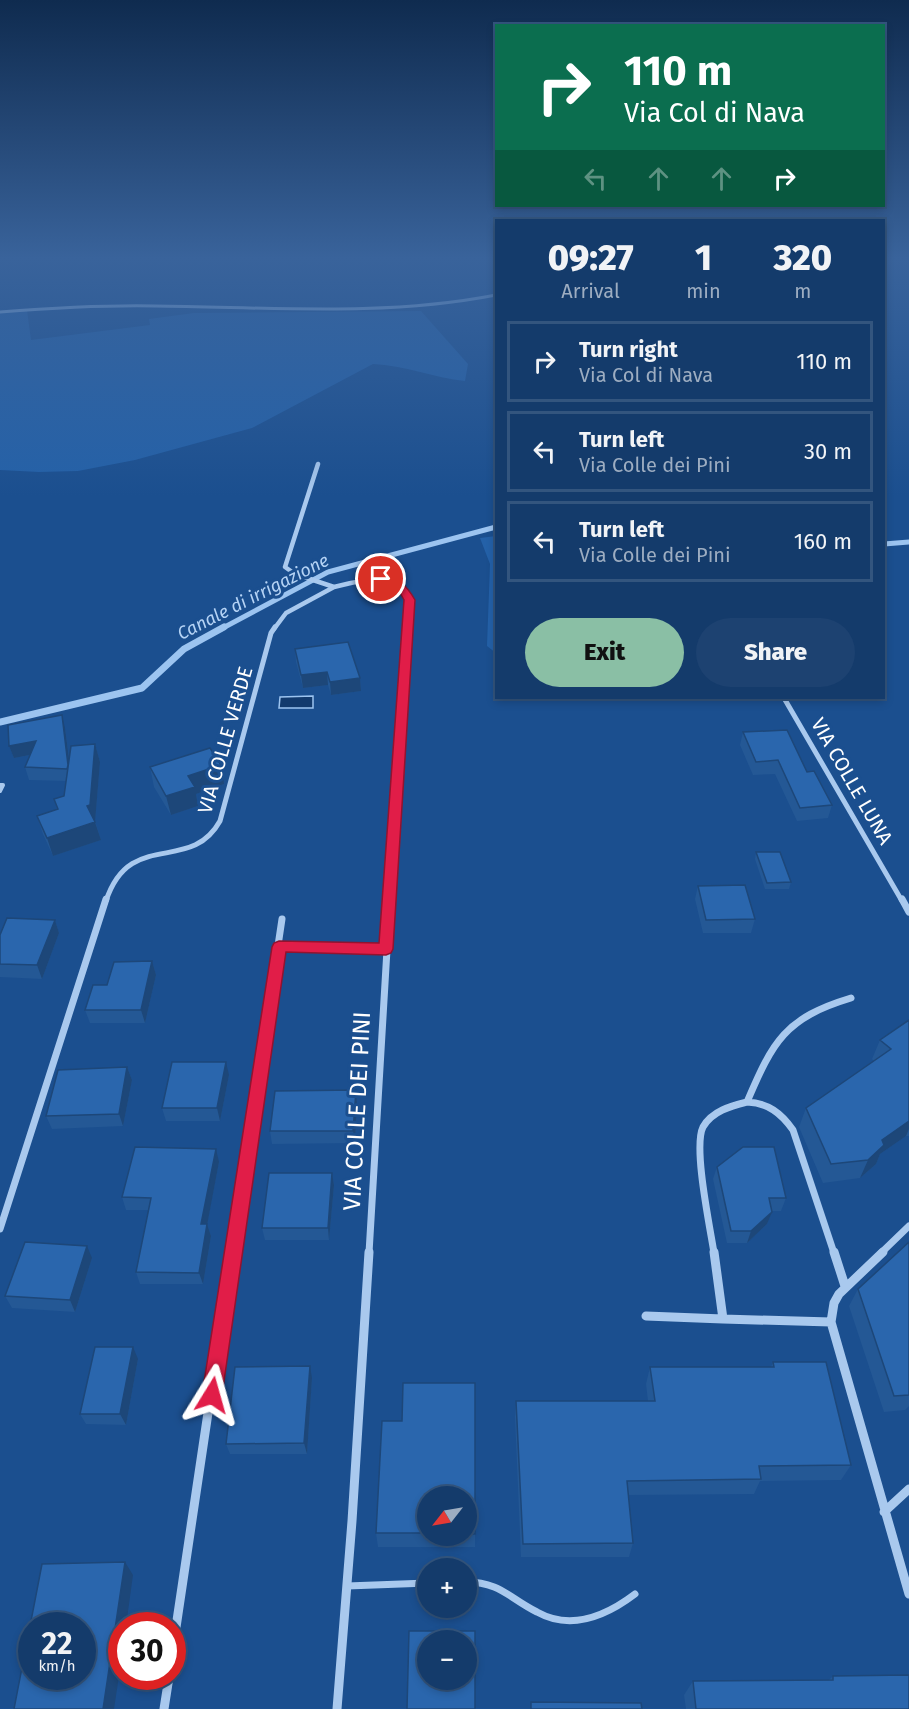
<!DOCTYPE html>
<meta charset="utf-8">
<style>
:root{--surface:#143b6b;--page:#1d4271;--text:#f1f3f6;--muted:#9dadc1;--line:#33557e;--accent:#8abfa5}
body{margin:0;font-family:"Fira Sans",sans-serif;background:var(--page);color:var(--text);height:100vh;display:flex;flex-direction:column;font-size:22px;white-space:nowrap}
*{box-sizing:border-box;margin:0}
p{font-size:20px;color:var(--muted)}
.icon{flex:none;width:33px;height:33px;fill:none;stroke:currentColor;stroke-width:2;stroke-linecap:round;stroke-linejoin:round}
.map{position:relative;flex:1;overflow:hidden}
.drawer{position:absolute;left:495px;top:219px;width:390px;height:480px;display:flex;flex-direction:column;background:var(--surface);border-radius:0px;box-shadow:0 3px 9px #0003,0 0 0 2px var(--line)}
.drawer>*{flex:none}
.top-card{position:absolute;left:495px;top:24px;width:390px;height:183px;border-radius:0px;box-shadow:0 3px 9px #0003,0 0 0 2px var(--line);background:#0b6e4f;color:#fff;overflow:hidden}
.needle{width:39px;rotate:239deg}
.fabs{position:absolute;left:417px;top:1486px;display:grid;gap:12px}
.fabs a{display:grid;place-items:center;width:60px;height:60px;border-radius:50%;background:var(--surface);box-shadow:0 3px 9px #0003,0 0 0 2px var(--line);font-size:30px}
.speed{position:absolute;left:18px;top:1612px;display:flex;gap:12px;font-size:30px;font-weight:700;text-align:center}
.speed>*{display:grid;place-content:center;width:78px;height:78px;border-radius:50%;background:var(--surface);box-shadow:0 3px 9px #0003,0 0 0 2px var(--line);line-height:1}
.speed small{font-size:15px;font-weight:400}
.speed .limit{border:9px solid #d22;background:#fff;color:#111}
.pin{position:absolute;display:grid;place-items:center;width:51px;height:51px;color:#fff;margin:-26px;border:3px solid #fff;border-radius:50%;box-shadow:0 2px 6px #0007}
.me{position:absolute;width:66px;margin:-33px;rotate:8deg;stroke-linejoin:round;filter:drop-shadow(0 0 4px #0008)}
.turn{display:flex;align-items:center;gap:21px;height:126px;padding:0 30px;font-size:27px}
.turn .icon{width:78px;height:78px;stroke-width:2.5}
.turn b{display:block;font-size:42px;line-height:51px}
.lanes{display:flex;align-items:center;height:57px;padding:0 30px;background:#0003;justify-content:center;gap:30px;direction:ltr}
.lanes .off{opacity:.35}
.eta{display:flex;justify-content:space-evenly;align-items:center;height:102px;text-align:center}
.eta b{font-size:36px;font-weight:800;line-height:42px}
.action{display:flex;gap:12px;margin-top:auto;padding:12px 30px}
.action a{flex:1;height:69px;border-radius:36px;background:var(--accent);color:#111;font-size:24px;font-weight:800;line-height:69px;text-align:center}
.action a+a{background:var(--page);color:var(--text)}
ul{padding:0;list-style:none}
li{display:flex;align-items:center;gap:18px;height:81px;margin:0 12px 9px;padding:0 18px;border:3px solid var(--line);border-radius:0px}
li div{flex:1}
li b{display:block;font-size:22px}
li em{font-style:normal}
.map>svg:first-child{display:block}
.green{fill:#2461a8}
.water{fill:#123a6d;stroke:#9cc4f0;stroke-width:1.5}
.lines{fill:none;stroke-linecap:round;stroke-linejoin:round}
.stream-far1{stroke:#9cc4f0;stroke-width:5}
.stream{stroke:#9cc4f0;stroke-width:7}
.lane-far1{stroke:#a9c9ee;stroke-width:4}
.lane{stroke:#a9c9ee;stroke-width:7}
.street-far4{stroke:#a9c9ee;stroke-width:3}
.street-far3{stroke:#a9c9ee;stroke-width:4.5}
.street-far2{stroke:#a9c9ee;stroke-width:5}
.street-far1{stroke:#a9c9ee;stroke-width:7}
.street{stroke:#a9c9ee;stroke-width:9}
.wall{fill:#245895;fill-rule:evenodd}
.shaded-wall{fill:#1d4779}
.building{fill:#2a66ad;stroke:#1d4779;stroke-width:1.5;fill-rule:evenodd}
.route{fill:#e11d48;stroke:#92132f;stroke-width:1.5}
.labels{text-anchor:middle;stroke-width:6;stroke-linejoin:round;paint-order:stroke}
.far-water-label{font-size:18px;font-style:italic;fill:#b5d3f5;stroke:#1b4f8f}
.street-label{font-size:20px;fill:#fff;stroke:#1b4f8f}
.near-street-label{font-size:24px;fill:#fff;stroke:#1b4f8f}
</style>
<div class="map">
<svg width="909" height="1709" viewBox="0 0 909 1709">
<rect width="100%" height="100%" fill="#1b4f8f"/>
<path class="green" d="M27,310L31,340L150,325L149,319L194,313L421,311L468,364L465,381C434,378 404,365 373,364L252,428L135,460L78,471L39,472L0,470V313Z
M496,536V653L487,646L490,564L480,538Z"/>
<path class="water" d="M313,696V708H279L280,697Z"/>
<g class="lines">
<path class="stream-far1" d="M884,544L909,542
M221,629L328,572L496,527"/>
<path class="stream" d="M0,722L142,688L184,649L224,627"/>
<path class="lane-far1" d="M0,785H3L0,791"/>
<path class="lane" d="M466,1582C500,1582 509,1598 537,1612C571,1631 606,1616 635,1594
M347,1586L428,1583"/>
<path class="street-far4" d="M0,312C52,308 103,305 155,306C269,307 383,317 496,295"/>
<path class="street-far3" d="M334,587C355,582 404,567 409,600C410,609 408,620 407,629
M274,629L286,613L334,587L295,574L285,567L318,464"/>
<path class="street-far2" d="M784,698L902,901
M106,901C130,828 190,875 220,821L271,633L275,627
M390,901L407,627"/>
<path class="street-far1" d="M902,899L909,912
M279,947L386,949
M747,1102C768,1103 781,1113 793,1130L834,1253
M0,1229L106,899
M232,1253L282,919
M369,1253L390,899
M714,1253C710,1227 693,1147 703,1127C712,1111 731,1106 747,1102C773,1041 785,1018 851,998
M881,1253L909,1226"/>
<path class="street" d="M714,1252L723,1319L831,1322L909,1594
M834,1252L845,1286
M646,1316L723,1319
M831,1322L834,1303L839,1294L883,1252
M884,1512L909,1489
M172,1654L232,1252
M164,1709L169,1677
M337,1709L352,1521L369,1252"/>
</g>
<path class="wall" d="M295,649L360,678L361,691L331,695L328,685L303,688L296,662Z
M65,728L69,757L95,744L100,762L95,821L101,840L53,856L43,834L37,816L57,809L54,799L64,796L66,781L29,780L25,767L30,755L14,758L9,746Z
M743,732L807,772L832,805L828,818L797,821L775,774L753,775L740,745Z
M150,767L224,784L196,794L198,806L171,815L154,787Z
M756,852L791,882L789,889H765L755,859Z
M698,886L755,919L751,933H703L695,899Z
M55,920L59,933L42,979L0,977V935Z
M152,961L156,975L145,1023H90L85,1010L107,985Z
M909,1020V1136H906L880,1154L876,1164L860,1178L823,1183L799,1127L806,1108L874,1061L872,1059L880,1040Z
M127,1067L132,1080L123,1126L52,1129L46,1116Z
M229,1075L220,1121H166L162,1108Z
M356,1090L357,1103L355,1143L272,1144L270,1131Z
M219,1162L207,1224L211,1236L203,1284H140L136,1272L149,1210H126L122,1197Z
M717,1167L786,1198L781,1211H772L767,1224L747,1243H727L713,1179Z
M332,1173L334,1185L329,1240H265L262,1228Z
M909,1242V1406L905,1410L884,1412L849,1306L858,1289Z
M92,1258L75,1312L12,1308L5,1296Z
M138,1359L126,1425L86,1424L80,1414Z
M773,1362L851,1465L841,1480L760,1481L754,1494L628,1495L633,1543L629,1557H521L515,1417L516,1401H648L646,1384L650,1367H771Z
M312,1378L307,1454H230L226,1444Z
M403,1383H475V1547H378L376,1533L382,1421H402ZM428,1497H466V1536H428Z
M833,1676L909,1709H686L684,1695L693,1681L829,1680Z"/>
<path class="shaded-wall" d="M327,672L328,685L303,688L301,675Z
M360,678L361,691L331,695L330,682Z
M62,715L65,728L72,782L69,769Z
M36,741L40,753L14,758L9,746Z
M95,744L100,762L95,822L101,840L53,856L47,838Z
M221,765L224,784L196,794L198,806L171,815L166,796L188,776Z
M55,920L59,933L42,979L37,965Z
M152,961L156,975L145,1023L141,1010Z
M226,1062L229,1075L220,1121L217,1108Z
M127,1067L132,1080L123,1126L119,1114Z
M356,1090L357,1103L355,1143L353,1131Z
M909,1121V1129L906,1136L880,1154L876,1164L860,1178L868,1160L882,1140Z
M216,1149L219,1162L205,1236L201,1224Z
M332,1173L334,1185L329,1240L328,1228Z
M772,1212L767,1224L747,1243L751,1231Z
M207,1224L211,1236L203,1284L199,1273Z
M87,1246L92,1258L75,1312L70,1300Z
M133,1347L138,1359L126,1425L120,1414Z
M310,1366L312,1378L307,1454L304,1443Z
M125,1562L133,1575L126,1626H122V1656L114,1709H103Z"/>
<path class="building" d="M348,642L360,678L330,682L327,672L301,675L295,649Z
M62,715L68,765L67,769L25,767L36,741L9,746L8,725Z
M787,730L807,772L814,771L832,805L800,808L778,760L756,762L743,732Z
M95,744L90,805L87,806L95,822L47,838L37,816L58,809L54,799L64,796L71,746Z
M210,748L221,765L188,776L195,787L166,796L150,767Z
M756,852H780L791,882L767,883Z
M745,885L755,919L706,920L698,886Z
M7,918L55,920L37,965L0,964V935Z
M152,961L141,1010H85L93,985H107L114,962Z
M909,1020V1121L882,1140L884,1145L868,1160L831,1164L806,1108L891,1049L880,1040Z
M172,1062H226L217,1108H162Z
M127,1067L119,1114L46,1116L58,1070Z
M356,1090L353,1131H270L275,1091Z
M135,1147L216,1149L201,1224H207L199,1273L136,1272L151,1198L122,1197Z
M743,1147H774L786,1198H769L772,1212L751,1231H731L717,1167Z
M269,1173H332L328,1228H262Z
M25,1242L87,1246L70,1300L5,1296Z
M909,1242V1395L894,1396L858,1289Z
M95,1347H133L120,1414H80Z
M773,1362H826L851,1465L759,1466L761,1479L627,1481L633,1543L523,1544L516,1401H655L650,1367H774Z
M310,1366L304,1443L226,1444L235,1367Z
M403,1383H475V1534H466V1497H428V1533H376L382,1421H402Z
M125,1562L103,1709H14L42,1564ZM32,1626H82V1677H32Z
M409,1631H475V1709H407ZM428,1641H466V1680H428Z
M909,1675V1709H696L693,1681L833,1680V1676Z
M531,1702L641,1703L642,1709H531Z"/>
<linearGradient id="sky" x2="0" y2="1"><stop stop-color="#0f2b4f"/><stop offset="0.52" stop-color="#39639b"/><stop offset="1" stop-color="#39639b" stop-opacity="0"/></linearGradient>
<rect width="909" height="496" fill="url(#sky)"/>
<path class="route" d="M381,576C399,579 406,584 415,600L393,949L391,953L386,955L286,952L222,1395L219,1402L212,1405L205,1402L202,1395L272,947L274,943L279,941L379,943L404,600L398,589L377,581L376,579Z"/>
<g class="labels">
<g class="far-water-label">
<text transform="translate(253 597) rotate(-27)" y="6">Canale di irrigazione</text>
</g>
<g class="street-label">
<text transform="translate(225 740) rotate(-74)" y="7">VIA COLLE VERDE</text>
<text transform="translate(852 781) rotate(60)" y="7">VIA COLLE LUNA</text>
</g>
<g class="near-street-label">
<text transform="translate(357 1111) rotate(-87)" y="8">VIA COLLE DEI PINI</text>
</g>
</g>
</svg>
<div class="fabs">
<a><svg class="needle" viewBox="-14 -14 28 28"><path d="M0-13l5 13h-10z" fill="#e53935"/><path d="M0 13l5-13h-10z" fill="#9dadc1"/></svg></a>
<a>+</a>
<a>−</a>
</div>
<div class="speed"><div>22<small>km/h</small></div><div class="limit">30</div></div>
<div class="pin" style="left:381px;top:579px;background:#d93025"><svg class="icon" aria-label="arrive" viewBox="0 0 24 24"><path d="M6 21V4h12l-3 4 3 4H6"/></svg></div>
<svg class="me" style="left:212px;top:1395px" viewBox="-20 -20 40 40"><path d="M0-17L14 15 0 8-14 15z" fill="#e11d48" stroke="#fff" stroke-width="4"/></svg>
<div class="top-card">
<div class="turn"><svg class="icon" aria-label="right" viewBox="0 0 24 24"><path d="M7 20v-9h11M14 6l5 5-5 5"/></svg><div><b>110 m</b>Via Col di Nava</div></div>
<div class="lanes"><svg class="icon off" aria-label="left" viewBox="0 0 24 24"><path d="M17 20v-9H6M10 6l-5 5 5 5"/></svg><svg class="icon off" aria-label="ahead" viewBox="0 0 24 24"><path d="M12 20V5M6 11l6-6 6 6"/></svg><svg class="icon off" aria-label="ahead" viewBox="0 0 24 24"><path d="M12 20V5M6 11l6-6 6 6"/></svg><svg class="icon" aria-label="right" viewBox="0 0 24 24"><path d="M7 20v-9h11M14 6l5 5-5 5"/></svg></div>
</div>
<section class="drawer">
<div class="eta">
<div><b>09:27</b><p>Arrival</p></div>
<div><b>1</b><p>min</p></div>
<div><b>320</b><p>m</p></div>
</div>
<ul>
<li><svg class="icon" aria-label="right" viewBox="0 0 24 24"><path d="M7 20v-9h11M14 6l5 5-5 5"/></svg><div><b>Turn right</b><p>Via Col di Nava</p></div><em>110 m</em></li>
<li><svg class="icon" aria-label="left" viewBox="0 0 24 24"><path d="M17 20v-9H6M10 6l-5 5 5 5"/></svg><div><b>Turn left</b><p>Via Colle dei Pini</p></div><em>30 m</em></li>
<li><svg class="icon" aria-label="left" viewBox="0 0 24 24"><path d="M17 20v-9H6M10 6l-5 5 5 5"/></svg><div><b>Turn left</b><p>Via Colle dei Pini</p></div><em>160 m</em></li>
</ul>
<div class="action"><a>Exit</a><a>Share</a></div>
</section>
</div>
